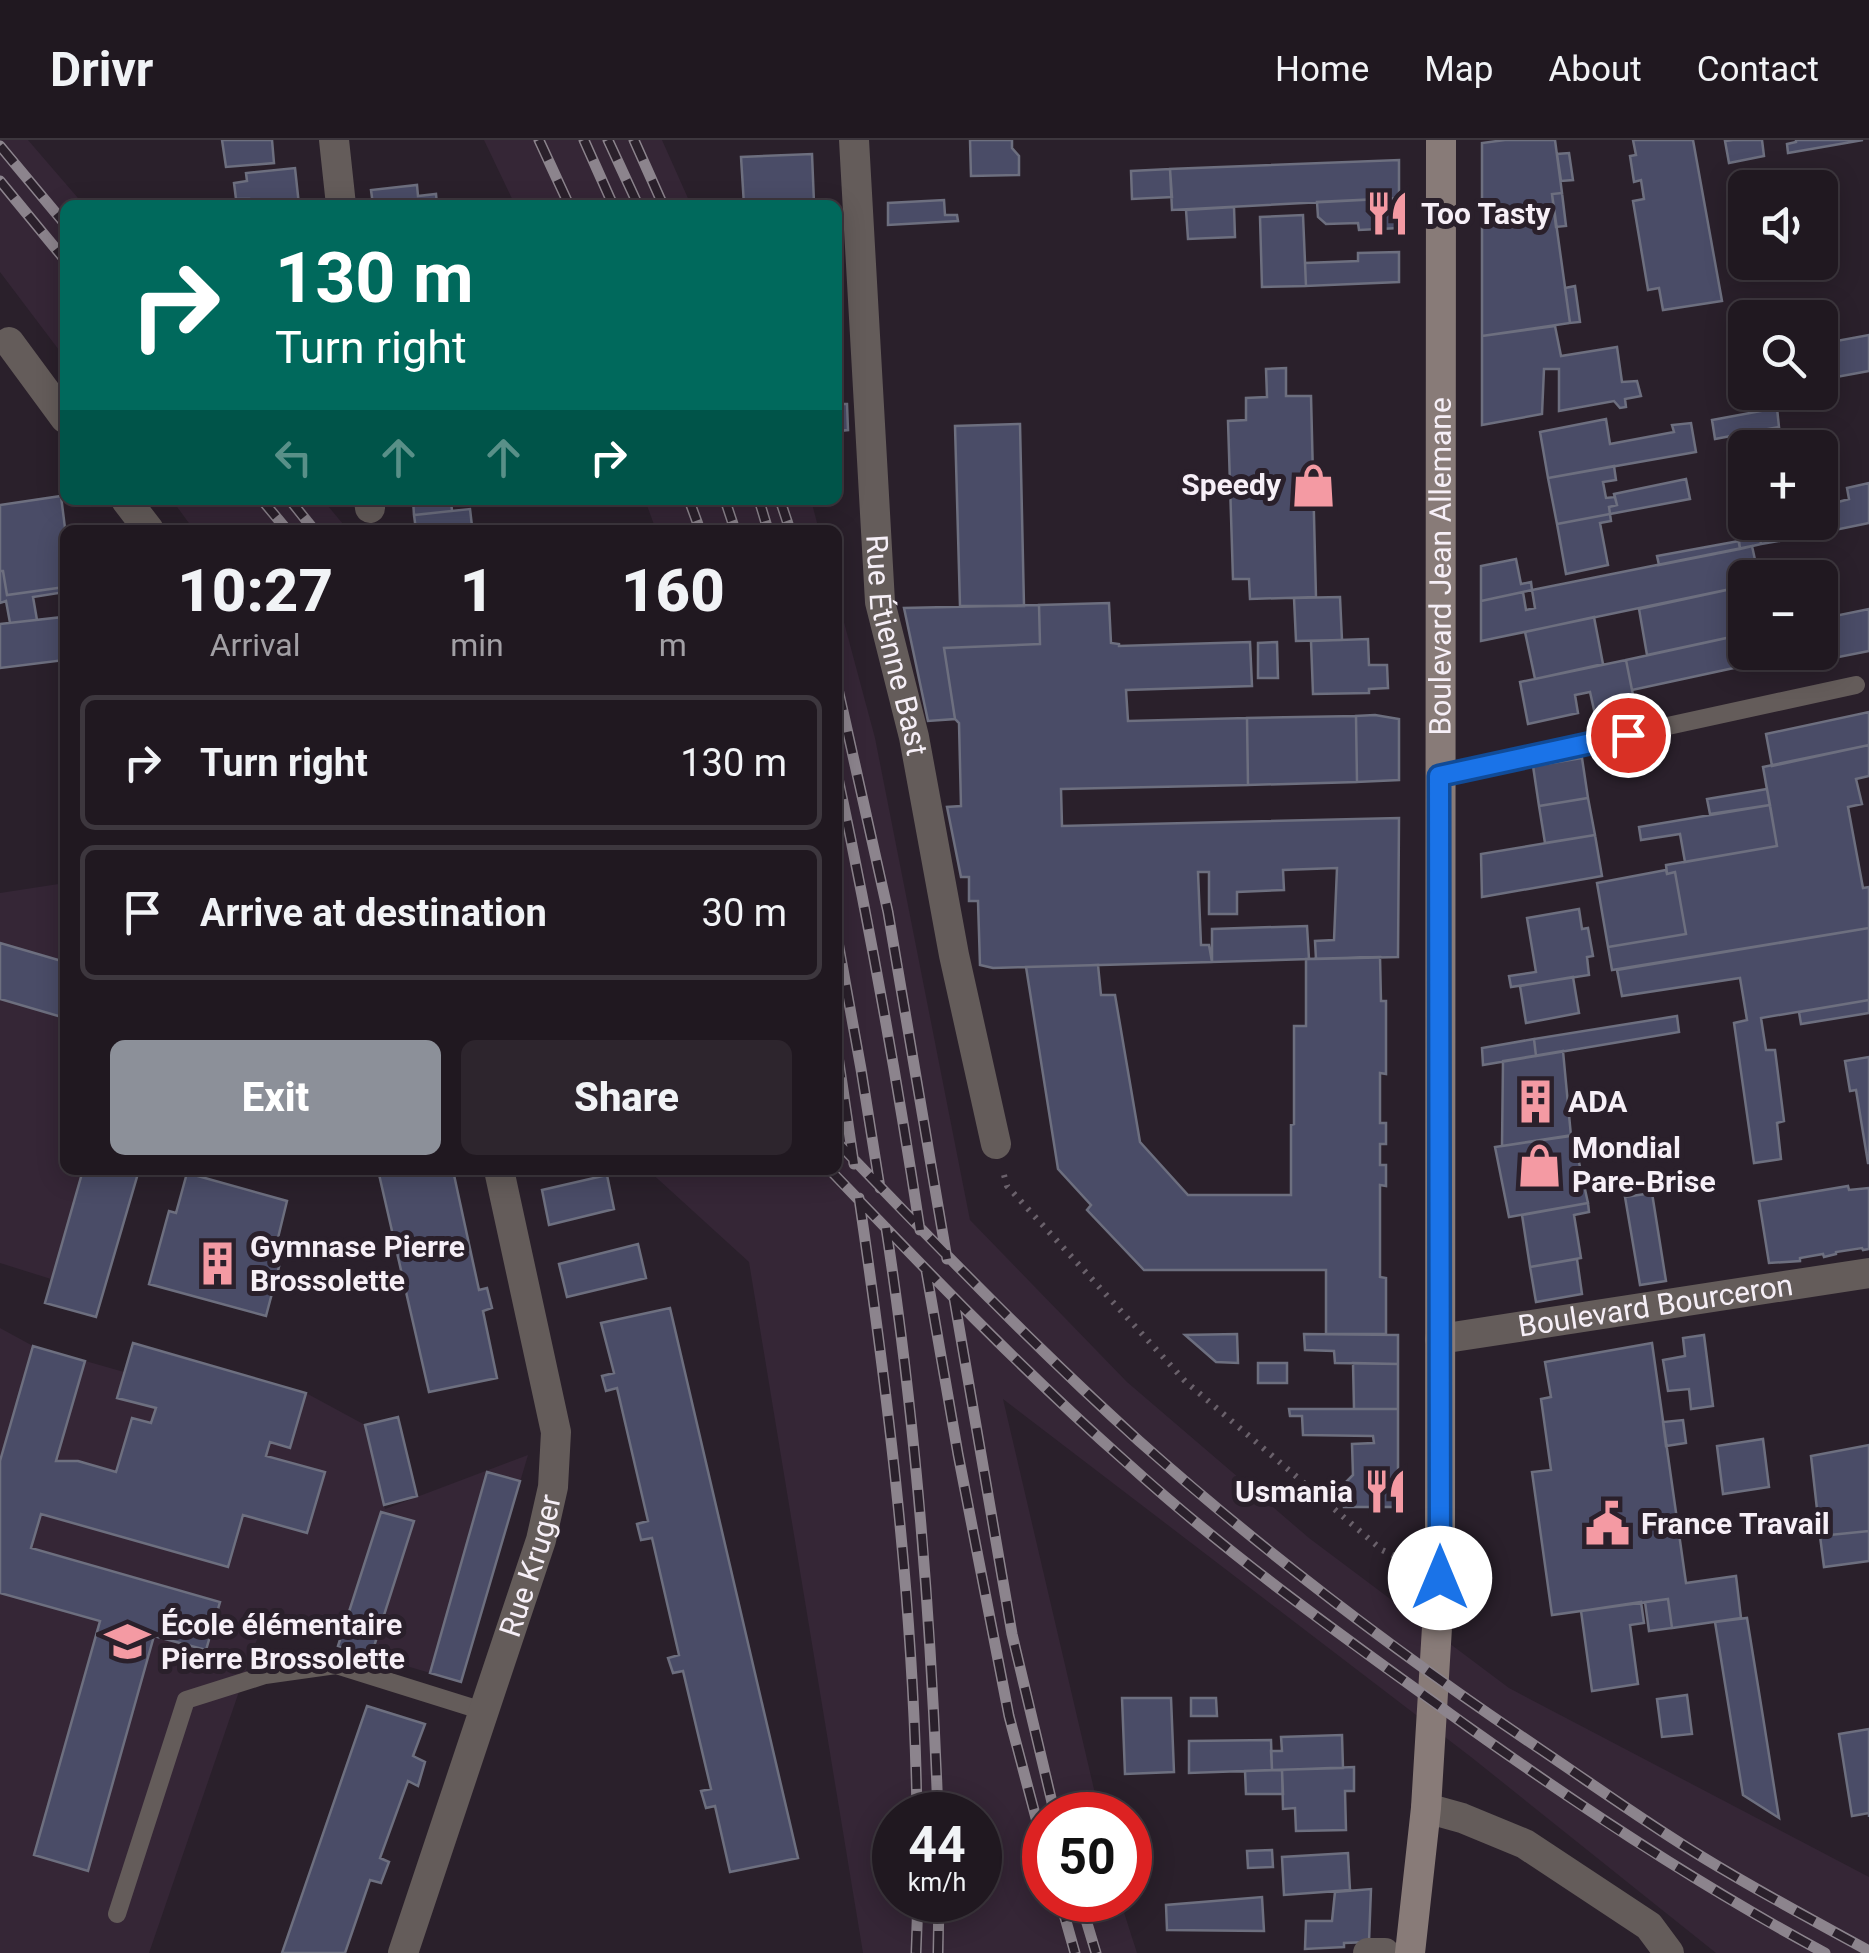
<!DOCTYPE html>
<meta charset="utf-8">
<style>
:root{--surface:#201820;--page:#2d252d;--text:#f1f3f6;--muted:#a2a0a5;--line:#3d373e;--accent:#8c9099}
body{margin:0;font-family:Roboto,sans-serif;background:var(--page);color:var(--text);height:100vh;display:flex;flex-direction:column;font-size:38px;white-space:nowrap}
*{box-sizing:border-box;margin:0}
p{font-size:32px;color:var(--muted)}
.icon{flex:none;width:55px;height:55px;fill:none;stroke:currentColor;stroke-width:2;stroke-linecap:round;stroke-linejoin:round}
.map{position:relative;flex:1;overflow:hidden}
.panel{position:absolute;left:60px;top:385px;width:782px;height:650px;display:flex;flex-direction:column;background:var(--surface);border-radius:15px;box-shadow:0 5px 25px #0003,0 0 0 2px var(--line)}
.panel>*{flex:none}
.top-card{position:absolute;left:60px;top:60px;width:782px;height:305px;border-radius:15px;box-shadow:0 5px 25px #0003,0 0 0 2px var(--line);background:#00695c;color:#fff;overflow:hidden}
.fabs{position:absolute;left:1728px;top:30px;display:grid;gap:20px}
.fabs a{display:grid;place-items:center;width:110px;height:110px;border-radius:15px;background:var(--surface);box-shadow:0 5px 25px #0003,0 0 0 2px var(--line);font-size:50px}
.speed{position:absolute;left:872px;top:1652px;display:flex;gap:20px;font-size:50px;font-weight:700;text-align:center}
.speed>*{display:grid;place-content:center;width:130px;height:130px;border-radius:50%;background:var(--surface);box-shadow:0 5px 25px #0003,0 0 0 2px var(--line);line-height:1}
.speed small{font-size:25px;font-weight:400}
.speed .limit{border:15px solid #d22;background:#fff;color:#111}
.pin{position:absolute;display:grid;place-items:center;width:85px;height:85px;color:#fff;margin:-42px;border:5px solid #fff;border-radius:50%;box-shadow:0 2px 10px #0007}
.me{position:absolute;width:110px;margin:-55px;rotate:0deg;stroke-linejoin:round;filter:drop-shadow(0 0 8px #0008)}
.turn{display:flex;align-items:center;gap:35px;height:210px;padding:0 50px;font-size:45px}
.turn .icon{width:130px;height:130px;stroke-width:2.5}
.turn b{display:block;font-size:70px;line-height:85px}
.lanes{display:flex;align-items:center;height:95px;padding:0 50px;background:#0003;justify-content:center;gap:50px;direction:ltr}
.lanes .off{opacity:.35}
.eta{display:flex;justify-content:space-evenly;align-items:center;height:170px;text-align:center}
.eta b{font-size:60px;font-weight:800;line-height:70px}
.action{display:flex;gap:20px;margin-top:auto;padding:20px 50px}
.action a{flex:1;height:115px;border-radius:15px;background:var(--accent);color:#fff;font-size:40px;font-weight:800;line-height:115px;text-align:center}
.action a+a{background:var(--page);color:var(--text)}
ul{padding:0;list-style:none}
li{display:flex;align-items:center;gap:30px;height:135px;margin:0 20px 15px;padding:0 30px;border:5px solid var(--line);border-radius:15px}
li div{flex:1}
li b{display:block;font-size:38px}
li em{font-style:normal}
header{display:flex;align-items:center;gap:60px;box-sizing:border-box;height:140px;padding:0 50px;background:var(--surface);border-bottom:2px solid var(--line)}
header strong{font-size:48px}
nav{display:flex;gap:55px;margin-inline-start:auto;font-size:35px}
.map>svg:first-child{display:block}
.built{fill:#352636;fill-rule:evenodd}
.building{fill:#4a4c67;stroke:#6d6f7f;stroke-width:2.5}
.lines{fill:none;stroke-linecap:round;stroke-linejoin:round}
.path{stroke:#6a616b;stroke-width:6;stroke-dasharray:2.5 8;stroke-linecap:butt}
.lane{stroke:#645c5a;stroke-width:18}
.street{stroke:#645c5a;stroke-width:30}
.secondary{stroke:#887b78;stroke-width:30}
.rail-casing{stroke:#8c848d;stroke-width:11}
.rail{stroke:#2a202b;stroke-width:8;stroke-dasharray:22;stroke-linecap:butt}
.route-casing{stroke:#114b97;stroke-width:25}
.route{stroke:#1a73e8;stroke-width:18}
.labels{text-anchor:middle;stroke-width:10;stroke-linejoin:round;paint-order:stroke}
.poi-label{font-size:30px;font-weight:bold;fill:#f6eff7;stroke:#2a202b;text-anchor:start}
.street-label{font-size:30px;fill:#f6eff7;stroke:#2a202b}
</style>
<header>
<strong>Drivr</strong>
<nav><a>Home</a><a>Map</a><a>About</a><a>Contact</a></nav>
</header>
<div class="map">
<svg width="1869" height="1813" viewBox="0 0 1869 1813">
<rect width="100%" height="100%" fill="#2a202b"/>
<path class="built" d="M0,0H28L84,65H65V218L0,132Z
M484,0H662L691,65H515Z
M172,360H323L348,390H194Z
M645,360H811L819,390H656Z
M838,460L875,598L970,1080L1127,1242L1309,1398L1509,1548L1869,1737V1813H1716L1471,1617L1003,1259L1100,1675H1045V1760H1120L1137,1813H863L749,1122L648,1030H838ZM895,1675H980V1760H895Z
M65,743V1030H139L96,1177L45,1163L51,1139L0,1123V753Z
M0,1188L33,1206L124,1232L133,1203L306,1253L365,1285L385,1369L528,1315L461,1542L338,1506L340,1497L265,1476L149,1813H0Z"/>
<path class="building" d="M222,0H272L274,23L226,27Z
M970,0H1012V8L1019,16V35L971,36Z
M1505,0H1555L1562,53L1552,54L1570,183L1482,196V3Z
M1633,0H1693L1722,161L1663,170L1659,148L1648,150L1633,61L1644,59L1641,40L1634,42L1630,16L1636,15Z
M1733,0H1762L1764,16L1729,23L1725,1Z
M1796,0H1863L1788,13L1787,4L1796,2Z
M1569,13L1573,40L1561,41L1557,14Z
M812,14L814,63L744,65L741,17Z
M1399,20V58L1172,70L1170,29Z
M295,28L299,65H249V59H236L234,43L247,41L246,33Z
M1170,29L1172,57L1132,59L1131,31Z
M417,45L418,56L436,54L437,65H373L371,50Z
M1562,53L1566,86L1556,87L1552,54Z
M1399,58V88L1359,90L1358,83L1326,84L1318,77L1317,62Z
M944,60L945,75H957L958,81L888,85V63Z
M1234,67L1235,97L1188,99L1186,70Z
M1303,75L1306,146L1262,147L1260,77Z
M1399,112V142L1306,146L1305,123L1358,121V113Z
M1575,146L1580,182L1570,183L1565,148Z
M1555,186L1561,216L1617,207L1622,242L1637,241L1641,256L1625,259L1626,267L1620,268L1614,261L1559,271V229H1544L1542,274L1482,285V196Z
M1869,195V231L1820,240V204Z
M1286,228V256H1311L1316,457L1250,459L1249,439H1233L1228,281L1246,280V258L1267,257L1266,229Z
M838,264H847L848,290L838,291Z
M1777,268L1779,287L1715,299L1712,280Z
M1606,279L1610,304L1674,292L1672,285L1691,283L1696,312L1548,338L1540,292Z
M1020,284L1024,466H960L955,286Z
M1614,326L1616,340L1603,342L1606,358L1615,357L1617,365L1609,367L1610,374L1557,384L1548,338Z
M1686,339L1690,359L1610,374L1609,367L1617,365L1614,354Z
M1869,343V383L1820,393L1818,382H1820V367L1849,359L1847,348Z
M61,356L65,388L86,386V390H65V447L7,455L3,431H0V365Z
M413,360H451L452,371L414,375Z
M470,369L472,386L454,387L455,390H416L414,375Z
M1610,374L1611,381L1600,383L1608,425L1566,434L1557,384Z
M1743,382H1757L1761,404L1740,409L1737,392L1745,391Z
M1775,382H1787L1791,399L1761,404L1758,386Z
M1739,401L1740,409L1659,425L1657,416Z
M1752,406L1759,438H1745V446L1481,501V461L1523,452L1526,470L1535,468L1532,450Z
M1516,419L1521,444L1531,442L1532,450L1481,461V426Z
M0,431H3L7,455L65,447V452L33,457L37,480L10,483L6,461L0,463Z
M1745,446V494L1647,515L1639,469Z
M1340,457L1342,500L1296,501L1294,458Z
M1109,463L1111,503L1119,504V506L1250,502L1252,546L1126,550L1128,581L1247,578L1248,645L1061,649L1062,686L1399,678L1398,817L1316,819L1315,801L1334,800L1337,728L1283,730L1284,750L1237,752V774H1209V732H1198L1201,805H1209L1212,822L993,828L980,825L978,761H969V737H961L947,667L961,666L959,583L955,579L944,508L1040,504L1039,465Z
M1039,465L1040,504L944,508L955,579L928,581L904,468Z
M1869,469V511L1773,530L1769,512H1820V479Z
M63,477L65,520L0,528V484Z
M1594,477L1603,524L1535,539L1525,492Z
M1745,494V512H1769L1771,520L1632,550L1626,520Z
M1368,499L1369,525H1387L1388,548L1369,549V553L1313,554L1311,501Z
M1277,502L1278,538H1258V503Z
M1626,520L1639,585L1599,592L1590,552L1575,555L1578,573L1528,584L1520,542Z
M1869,572V605L1772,626L1766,594Z
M1375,575L1399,579V640L1357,642L1356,576Z
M1356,576L1357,642L1248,645L1247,578Z
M1869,605V636L1856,639L1862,664L1848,667L1863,748L1869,747V788L1612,830L1608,807L1686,794L1675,732L1667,734L1666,725L1777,706L1763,627Z
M1582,618L1588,658L1539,666L1533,626Z
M1767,649L1770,665L1710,674L1707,659Z
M1588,658L1595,695L1545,703L1539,666Z
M1770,665L1777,706L1685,722L1680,694L1641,700L1639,687Z
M1595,695L1602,736L1482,757L1481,714Z
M1666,730L1667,734L1675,732L1686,794L1608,807L1597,743Z
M1579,769L1582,789L1588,788L1593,816L1587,817L1589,835L1511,847L1509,836L1536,832L1527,778Z
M1307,786L1309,819L1212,822V789Z
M1869,788V860L1761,878L1766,910H1775L1784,981L1777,983L1781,1019L1754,1023L1734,883L1747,880L1740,838L1622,856L1617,830Z
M0,803L65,822V878L0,859Z
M1380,817L1381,861H1386V934L1380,933V983H1386V1004H1380V1025H1386V1046L1380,1045V1137L1386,1138V1194H1326V1130H1144L1087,1070L1091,1065L1058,1029L1026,827L1098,825L1101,855H1115L1140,1002L1188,1055H1291V985L1294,984V886H1306V819Z
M1573,837L1579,873L1526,883L1520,846Z
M1869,860V873L1801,884L1799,872Z
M1677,876L1679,892L1536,916L1534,899Z
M1534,899L1536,916L1483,925L1482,908Z
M1563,911L1571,996L1502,1006L1503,921Z
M1869,917V1023H1868L1856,950L1850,951L1845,921Z
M1573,995L1588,1063L1509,1077L1495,1007Z
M83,1030H139L96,1177L45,1163Z
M378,1030H462L463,1033L454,1035L479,1150L487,1148L492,1168L483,1171L497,1238L429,1252Z
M187,1033L287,1061L277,1102L285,1104L266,1176L149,1144L169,1071L176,1073Z
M607,1035L614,1069L549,1085L542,1050Z
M1848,1046L1849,1050L1869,1048V1109L1863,1110L1862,1108L1836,1112V1114L1824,1117L1823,1114L1800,1118V1121L1769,1123L1759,1061Z
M1652,1053L1666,1141L1640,1145L1625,1057Z
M1588,1063L1589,1072L1574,1075L1581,1118L1530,1127L1522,1075Z
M638,1104L646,1138L567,1157L559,1124Z
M1577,1119L1582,1154L1536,1162L1530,1127Z
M670,1168L798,1718L730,1732L715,1666L706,1668L701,1651L711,1649L683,1531L673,1533L668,1518L679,1515L652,1398L641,1400L637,1384L648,1381L617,1248L606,1251L602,1236L614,1233L601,1183Z
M1237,1194L1238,1223L1216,1222L1185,1195Z
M1304,1194L1398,1195V1224L1335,1223L1334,1211L1305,1210Z
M1704,1195L1713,1266L1691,1269L1689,1249L1668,1251L1663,1220L1685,1216L1683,1198Z
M133,1203L306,1253L290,1308L270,1302L266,1316L325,1332L307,1393L243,1375L228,1427L41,1374L31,1408L220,1462L206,1510L154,1496L88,1731L34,1715L100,1481L0,1453V1321L33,1206L85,1221L56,1321H78L116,1332L132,1278L151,1283L156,1268L117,1258Z
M1652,1203L1686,1443L1736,1436L1741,1478L1672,1488L1668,1459L1552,1475L1532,1332L1551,1330L1541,1259L1551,1257L1545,1222Z
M1258,1223H1287V1243H1258Z
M1353,1223L1398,1224V1269H1354Z
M1289,1269H1398V1367H1344V1344L1353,1335L1352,1304L1374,1303L1373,1296L1303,1295L1302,1276H1290Z
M398,1277L417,1356L384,1365L365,1285Z
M1683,1280L1686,1303L1666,1306L1663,1282Z
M1763,1299L1769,1347L1723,1354L1717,1306Z
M1869,1305V1391L1820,1396L1811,1316Z
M487,1332L520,1341L461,1542L430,1533Z
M381,1372L414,1381L371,1516L338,1506Z
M1869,1391V1421L1824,1427L1820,1396Z
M1668,1459L1672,1488L1649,1491L1645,1462Z
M1641,1462L1644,1483L1630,1485L1638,1544L1592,1551L1581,1471Z
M1747,1478L1763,1577L1779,1678L1743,1655L1715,1482Z
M1687,1555L1692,1594L1662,1597L1657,1559Z
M1122,1558H1171L1174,1632L1125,1634Z
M1191,1558H1216L1217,1576H1191Z
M367,1566L425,1584L413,1616L425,1622L418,1646L408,1641L380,1718L389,1722L381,1743L370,1740L345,1813H282Z
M1869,1589V1677V1673L1852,1676L1839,1594Z
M1342,1595L1343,1628L1272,1630L1271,1611H1282L1281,1597Z
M1271,1600L1272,1630L1189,1633V1601Z
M1354,1627V1651H1345L1346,1690L1296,1691L1295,1668L1283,1669L1282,1630Z
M1282,1630L1283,1654H1246L1245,1631Z
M1272,1710L1273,1727L1248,1728L1247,1711Z
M1348,1713L1350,1750L1284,1755L1282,1717Z
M1371,1749L1369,1802L1344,1803V1807L1305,1809L1306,1781H1332L1335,1752Z
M1262,1757L1264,1791L1167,1790L1166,1765Z"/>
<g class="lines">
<path class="path" d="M1004,1035L1007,1046L1185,1241L1382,1410L1407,1422"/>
<path class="lane" d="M1439,636L1856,545
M117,1774L186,1560L265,1535L336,1525L483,1571"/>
<g class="street">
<path d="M334,0L341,65"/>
<path id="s1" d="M854,0L880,462L914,597L954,815L996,1004"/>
<path d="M9,202L65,278"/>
<path d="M126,360L149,390"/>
<path d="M369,360L370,368"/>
<path id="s2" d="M1440,1199L1869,1133"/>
<path d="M1426,1668L1462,1678L1525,1704L1649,1786L1669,1813"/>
<path id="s3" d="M403,1813L541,1400L553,1347L556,1292L499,1030"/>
<path d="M1368,1813H1385"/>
</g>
<path class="secondary" id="s4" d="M1410,1813L1426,1668L1440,1438L1441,0"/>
<defs>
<path id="rail" d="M539,0L569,65
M584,0L613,65
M608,0L638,65
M634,0L663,65
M0,6L65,84
M0,41L65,120
M262,360L287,390
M290,360L314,390
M689,360L700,390
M725,360L735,390
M759,360L768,390
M780,360L790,390
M838,549L888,772L947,1119
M838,638C870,788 897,938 920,1090
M838,802L861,929L880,1048
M838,916L854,1024
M838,1003C936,1105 1034,1206 1139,1301C1265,1413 1400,1515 1540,1609C1595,1646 1648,1684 1704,1718C1758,1751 1814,1781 1869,1811
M830,1030C926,1130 1022,1230 1126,1322C1233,1419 1350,1502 1467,1586C1582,1668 1700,1746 1825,1813
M859,1058C889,1263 914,1468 917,1675
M886,1088C916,1282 931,1478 938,1675
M926,1130L958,1314L1009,1576L1045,1712
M954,1158L1012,1494L1055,1675
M1060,1760L1075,1813
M1080,1760L1096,1813
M916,1813L918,1760
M938,1813L939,1760"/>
</defs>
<use href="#rail" class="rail-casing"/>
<use href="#rail" class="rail"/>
</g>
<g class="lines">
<defs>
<path id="route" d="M1440,1438L1439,636L1628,595"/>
</defs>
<use href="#route" class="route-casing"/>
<use href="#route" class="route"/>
</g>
<defs>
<symbol id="restaurant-bare" viewBox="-9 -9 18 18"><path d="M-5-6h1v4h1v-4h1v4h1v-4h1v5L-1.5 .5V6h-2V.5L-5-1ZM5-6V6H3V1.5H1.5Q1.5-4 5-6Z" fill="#f49aa3" stroke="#2a202b" stroke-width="2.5" paint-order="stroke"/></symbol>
<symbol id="shop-bare" viewBox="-9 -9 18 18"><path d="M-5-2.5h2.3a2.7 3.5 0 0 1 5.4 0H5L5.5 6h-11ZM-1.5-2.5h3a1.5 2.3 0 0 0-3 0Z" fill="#f49aa3" stroke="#2a202b" stroke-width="2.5" paint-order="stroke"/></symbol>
<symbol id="building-bare" viewBox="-9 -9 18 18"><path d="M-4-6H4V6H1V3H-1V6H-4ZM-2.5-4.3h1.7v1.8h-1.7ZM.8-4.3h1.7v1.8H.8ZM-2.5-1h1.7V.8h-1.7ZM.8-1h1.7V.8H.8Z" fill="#f49aa3" stroke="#2a202b" stroke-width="2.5" paint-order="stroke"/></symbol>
<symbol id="civic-bare" viewBox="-9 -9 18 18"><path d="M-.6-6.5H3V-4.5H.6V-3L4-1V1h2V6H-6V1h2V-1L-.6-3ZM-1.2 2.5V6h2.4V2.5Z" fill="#f49aa3" stroke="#2a202b" stroke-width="2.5" paint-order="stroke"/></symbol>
<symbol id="school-bare" viewBox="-9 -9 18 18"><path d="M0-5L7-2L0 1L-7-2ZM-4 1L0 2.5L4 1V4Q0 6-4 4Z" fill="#f49aa3" stroke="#2a202b" stroke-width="2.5" paint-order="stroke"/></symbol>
</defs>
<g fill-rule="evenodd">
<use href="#restaurant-bare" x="1356" y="42" width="63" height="63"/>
<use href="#shop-bare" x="1282" y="314" width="63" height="63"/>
<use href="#building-bare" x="1504" y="930" width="63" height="63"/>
<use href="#shop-bare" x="1508" y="994" width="63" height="63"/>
<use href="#building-bare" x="186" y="1092" width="63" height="63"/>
<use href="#restaurant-bare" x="1354" y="1320" width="63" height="63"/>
<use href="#civic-bare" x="1576" y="1352" width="63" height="63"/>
<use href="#school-bare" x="96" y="1470" width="63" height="63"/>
</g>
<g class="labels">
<g class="poi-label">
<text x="1421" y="84">Too Tasty</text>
<text x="1281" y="355" text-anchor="end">Speedy</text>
<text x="1568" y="972">ADA</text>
<text x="1572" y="1018">Mondial<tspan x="1572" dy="34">Pare-Brise</tspan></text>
<text x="250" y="1117">Gymnase Pierre<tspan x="250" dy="34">Brossolette</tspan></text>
<text x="1353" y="1362" text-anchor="end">Usmania</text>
<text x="1641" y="1394">France Travail</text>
<text x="161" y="1495">École élémentaire<tspan x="161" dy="34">Pierre Brossolette</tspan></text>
</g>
<g class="street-label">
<text dy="10" stroke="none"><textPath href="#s4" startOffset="1388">Boulevard Jean Allemane</textPath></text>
<text dy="10" stroke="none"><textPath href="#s1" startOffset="508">Rue Étienne Bast</textPath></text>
<text dy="10" stroke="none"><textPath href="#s2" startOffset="218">Boulevard Bourceron</textPath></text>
<text dy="10" stroke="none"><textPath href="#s3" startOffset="408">Rue Kruger</textPath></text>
</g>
</g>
</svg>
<div class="fabs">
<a><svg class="icon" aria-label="sound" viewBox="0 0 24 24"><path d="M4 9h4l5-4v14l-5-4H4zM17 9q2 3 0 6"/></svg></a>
<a><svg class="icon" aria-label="search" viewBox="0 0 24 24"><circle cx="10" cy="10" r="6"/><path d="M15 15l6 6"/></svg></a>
<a>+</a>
<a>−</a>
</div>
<div class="speed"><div>44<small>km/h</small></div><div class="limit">50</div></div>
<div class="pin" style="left:1628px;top:595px;background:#d93025"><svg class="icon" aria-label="arrive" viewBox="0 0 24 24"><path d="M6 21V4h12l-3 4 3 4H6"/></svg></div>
<svg class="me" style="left:1440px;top:1438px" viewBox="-20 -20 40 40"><circle r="19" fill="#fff"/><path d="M0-13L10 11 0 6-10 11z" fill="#1a73e8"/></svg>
<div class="top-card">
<div class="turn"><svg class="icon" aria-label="right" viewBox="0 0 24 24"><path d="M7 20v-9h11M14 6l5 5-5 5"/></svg><div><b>130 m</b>Turn right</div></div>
<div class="lanes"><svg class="icon off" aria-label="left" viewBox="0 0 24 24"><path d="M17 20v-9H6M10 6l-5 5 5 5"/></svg><svg class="icon off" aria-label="ahead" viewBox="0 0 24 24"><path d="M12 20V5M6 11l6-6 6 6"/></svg><svg class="icon off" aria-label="ahead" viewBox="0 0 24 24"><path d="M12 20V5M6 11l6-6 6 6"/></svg><svg class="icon" aria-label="right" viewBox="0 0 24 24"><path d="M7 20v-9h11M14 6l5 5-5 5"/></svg></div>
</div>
<section class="panel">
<div class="eta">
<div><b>10:27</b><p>Arrival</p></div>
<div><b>1</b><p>min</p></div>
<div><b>160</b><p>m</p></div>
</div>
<ul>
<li><svg class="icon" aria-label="right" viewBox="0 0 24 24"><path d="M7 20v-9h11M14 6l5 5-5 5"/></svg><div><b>Turn right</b></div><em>130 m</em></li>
<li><svg class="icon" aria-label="arrive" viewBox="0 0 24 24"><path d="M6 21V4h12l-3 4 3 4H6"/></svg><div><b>Arrive at destination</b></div><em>30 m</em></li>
</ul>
<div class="action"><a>Exit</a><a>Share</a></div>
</section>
</div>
